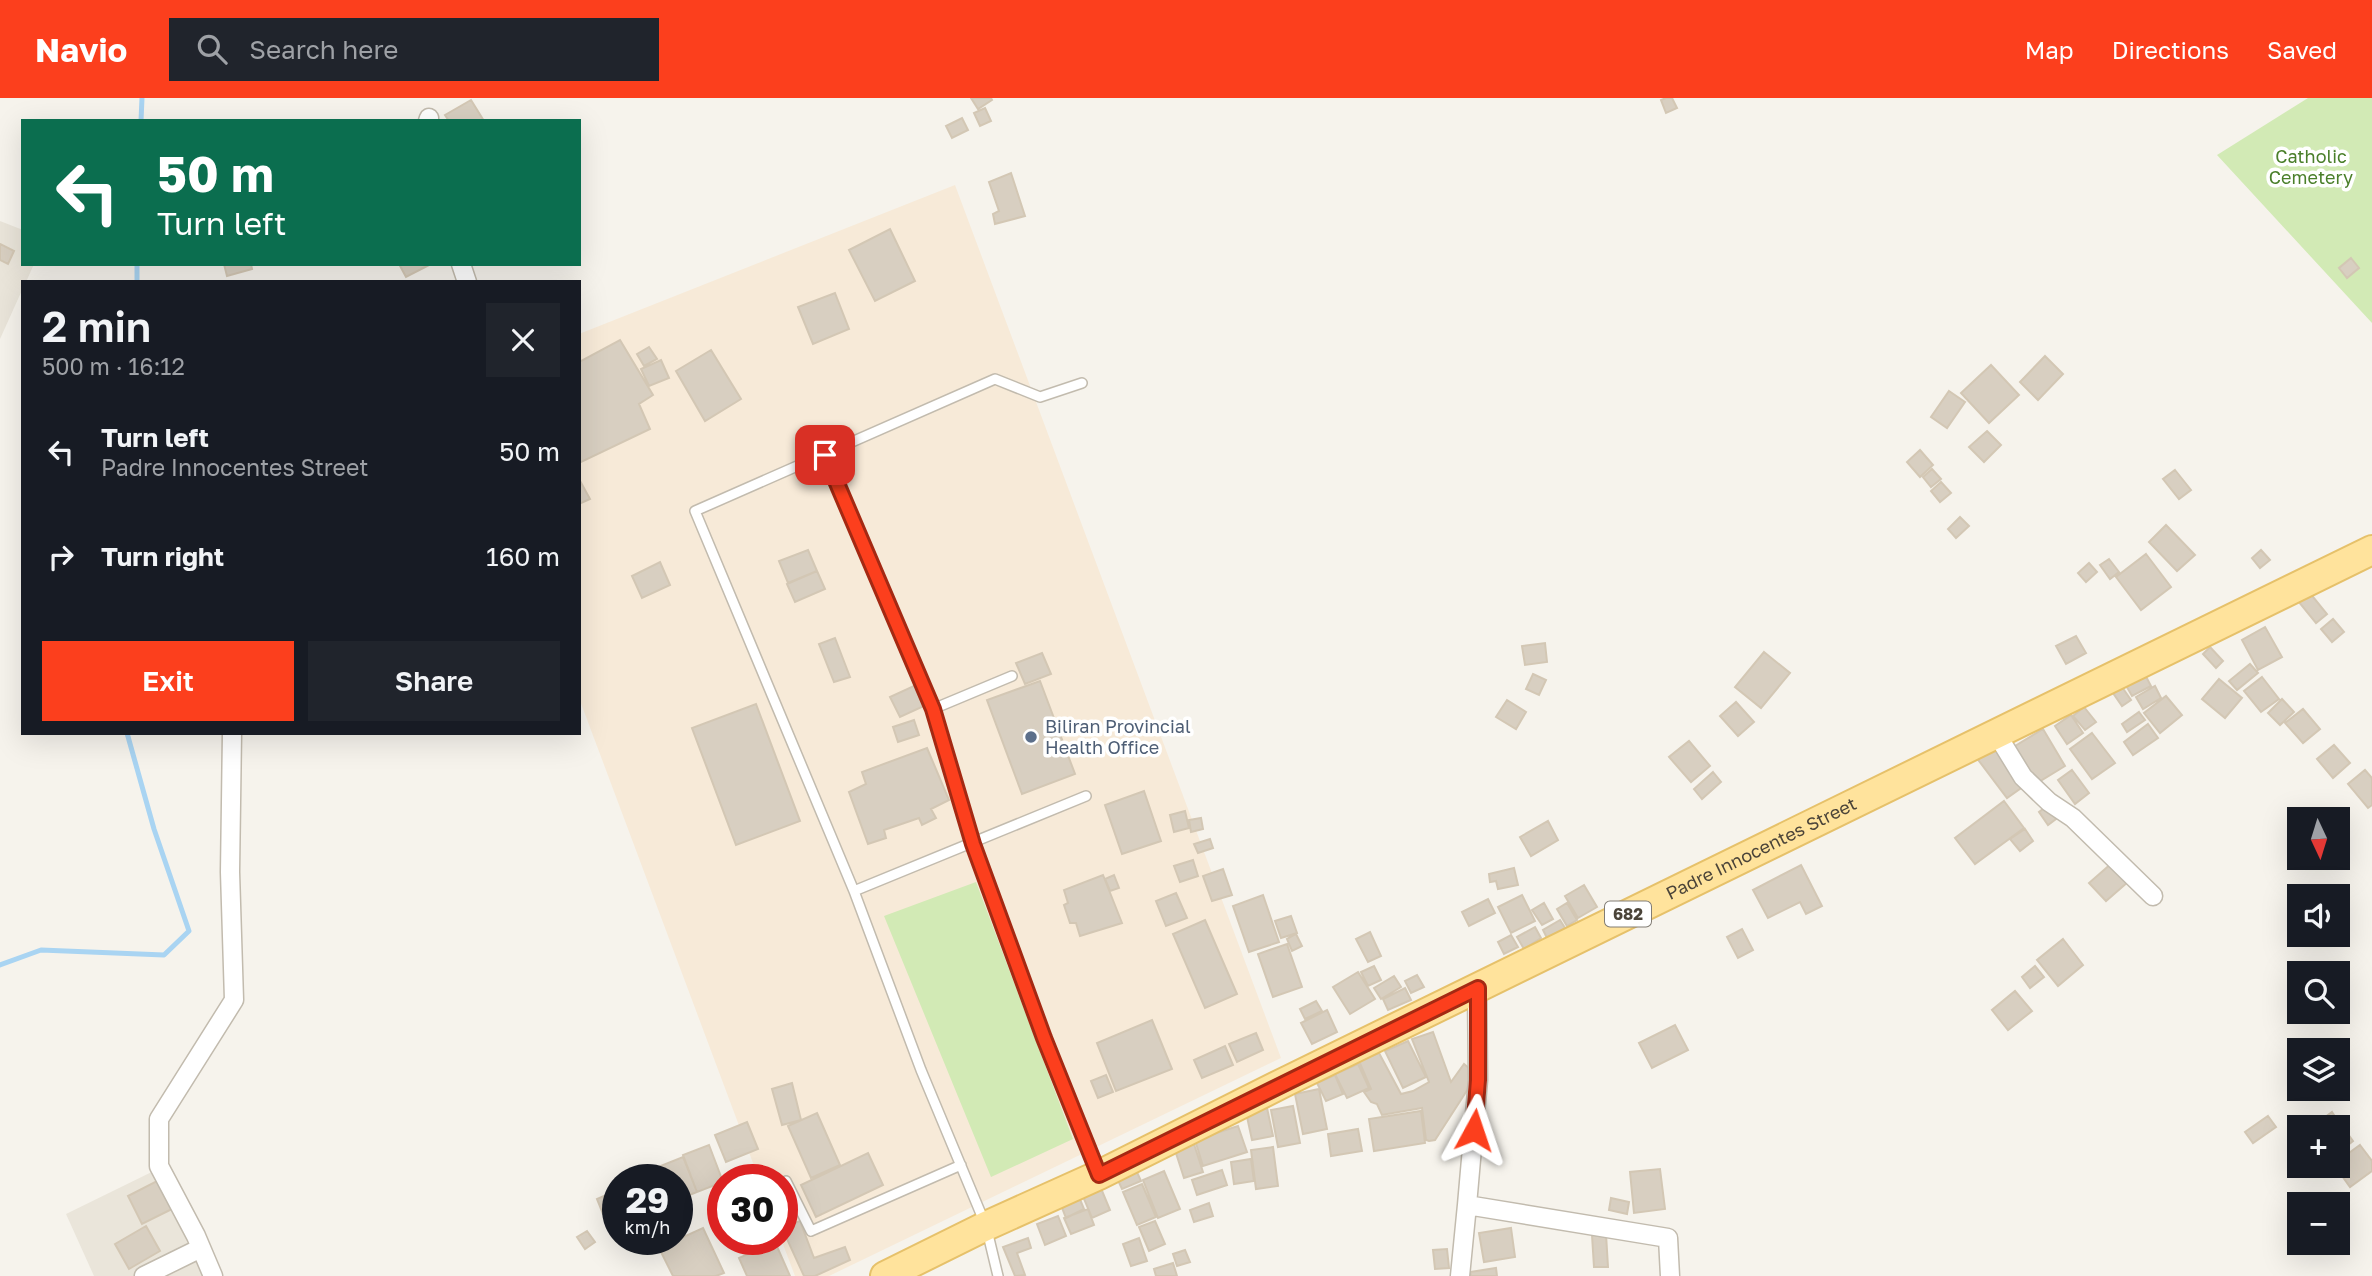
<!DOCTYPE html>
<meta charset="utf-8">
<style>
:root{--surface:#171b24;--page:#20242c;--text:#f1f3f6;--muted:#9ea1a6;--accent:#fc3f1d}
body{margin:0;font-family:"Golos Text",sans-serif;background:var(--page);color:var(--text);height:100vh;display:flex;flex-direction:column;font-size:26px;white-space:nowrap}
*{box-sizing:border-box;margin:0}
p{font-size:23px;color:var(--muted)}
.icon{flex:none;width:38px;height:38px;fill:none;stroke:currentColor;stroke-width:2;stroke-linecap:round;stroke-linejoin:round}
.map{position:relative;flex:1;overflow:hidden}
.drawer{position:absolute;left:21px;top:182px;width:560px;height:455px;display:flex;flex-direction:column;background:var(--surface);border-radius:0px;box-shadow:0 7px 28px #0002}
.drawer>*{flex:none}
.banner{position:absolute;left:21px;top:21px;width:560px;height:147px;border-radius:0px;box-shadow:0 7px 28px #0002;background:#0b6e4f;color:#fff;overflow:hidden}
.needle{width:46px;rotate:176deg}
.tools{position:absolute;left:2287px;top:709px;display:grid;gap:14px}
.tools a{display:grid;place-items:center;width:63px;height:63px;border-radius:0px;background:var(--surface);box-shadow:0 7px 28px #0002;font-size:35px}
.speed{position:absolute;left:602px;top:1066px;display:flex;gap:14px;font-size:35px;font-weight:700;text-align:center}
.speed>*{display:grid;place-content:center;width:91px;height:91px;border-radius:50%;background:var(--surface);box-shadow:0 7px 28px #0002;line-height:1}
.speed small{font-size:18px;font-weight:400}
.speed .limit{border:10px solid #d22;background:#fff;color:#111}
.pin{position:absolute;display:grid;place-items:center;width:60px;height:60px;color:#fff;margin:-30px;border-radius:14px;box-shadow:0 4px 10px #0006}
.me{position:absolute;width:77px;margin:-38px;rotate:5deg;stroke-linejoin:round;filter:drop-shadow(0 0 5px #0008)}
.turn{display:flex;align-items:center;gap:24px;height:147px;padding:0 21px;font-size:32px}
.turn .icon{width:91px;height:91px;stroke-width:2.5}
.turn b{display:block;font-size:49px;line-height:60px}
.round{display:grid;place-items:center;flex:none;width:74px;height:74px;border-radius:0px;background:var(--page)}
.overview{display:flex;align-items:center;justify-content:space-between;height:119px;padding:0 21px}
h1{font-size:42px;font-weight:600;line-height:52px}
.cta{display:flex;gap:14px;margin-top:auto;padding:14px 21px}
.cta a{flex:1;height:80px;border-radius:0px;background:var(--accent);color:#fff;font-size:28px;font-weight:600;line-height:80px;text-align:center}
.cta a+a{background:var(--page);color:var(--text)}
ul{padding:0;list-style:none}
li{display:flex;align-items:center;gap:21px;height:105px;padding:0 21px}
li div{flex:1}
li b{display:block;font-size:26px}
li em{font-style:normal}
header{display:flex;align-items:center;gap:42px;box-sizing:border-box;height:98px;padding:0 35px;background:var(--accent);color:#fff}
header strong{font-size:33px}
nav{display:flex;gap:38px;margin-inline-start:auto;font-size:24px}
.search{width:490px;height:63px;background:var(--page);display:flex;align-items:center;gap:18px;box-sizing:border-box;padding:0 24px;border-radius:0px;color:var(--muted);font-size:26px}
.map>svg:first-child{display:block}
.residential{fill:#eae5da}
.commercial{fill:#f7ead8}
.green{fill:#d2eab5}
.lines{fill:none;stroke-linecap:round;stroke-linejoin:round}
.stream{stroke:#a9d4f2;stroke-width:5}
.building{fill:#d8cfc1;stroke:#d3c7b4;stroke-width:2}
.lane-casing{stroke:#c2bbae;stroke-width:12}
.street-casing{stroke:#c2bbae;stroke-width:21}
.primary-casing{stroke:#e6c16a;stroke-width:32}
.lane{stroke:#fff;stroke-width:9}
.street{stroke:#fff;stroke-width:18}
.primary{stroke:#ffe39c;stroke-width:28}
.route-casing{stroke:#a42913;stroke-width:18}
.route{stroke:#fc3f1d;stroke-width:12}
.service-dot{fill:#5c6f8a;stroke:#fff;stroke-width:2.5}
.labels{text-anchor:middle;stroke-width:7;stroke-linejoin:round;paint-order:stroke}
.shield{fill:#fff;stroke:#817c74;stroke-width:2}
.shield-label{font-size:16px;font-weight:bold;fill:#4b4439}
.park-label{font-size:18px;fill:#4a7f2a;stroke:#fff}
.service-label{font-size:18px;fill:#4e5e75;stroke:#fff;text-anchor:start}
.street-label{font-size:18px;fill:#4b4439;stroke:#fff}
</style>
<header>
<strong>Navio</strong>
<div class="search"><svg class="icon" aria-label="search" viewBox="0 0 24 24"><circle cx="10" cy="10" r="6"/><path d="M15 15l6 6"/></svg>Search here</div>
<nav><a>Map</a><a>Directions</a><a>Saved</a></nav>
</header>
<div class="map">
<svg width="2372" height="1178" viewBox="0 0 2372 1178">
<rect width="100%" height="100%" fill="#f6f3ec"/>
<path class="residential" d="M0,123L23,132V166H34L26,184H23V190L0,241Z
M168,1066L219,1178H94L66,1116Z"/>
<path class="commercial" d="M955,87L1281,960L829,1178H795L781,1141L782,1082L759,1081L579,600V236Z"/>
<path class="green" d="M2308,0H2372V225L2217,57Z
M976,784L1073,1041L991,1079L884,818Z"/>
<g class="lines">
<path class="stream" d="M141,23L142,0
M137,166V184
M0,867L41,852L164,857L189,833L154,731L127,635"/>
</g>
<path class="building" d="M971,0H991L992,2L978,11Z
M1666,0H1672L1677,10L1666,15L1661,2Z
M471,2L484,23H449L445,17Z
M985,10L991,23L980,28L974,15Z
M962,20L968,32L952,40L946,28Z
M1011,75L1025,118L995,126L993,116L999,113L989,84Z
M890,131L915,183L875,203L849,152Z
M0,146L14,153L8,166L0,162Z
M2351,160L2359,170L2347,180L2339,170Z
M224,166H251L252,171L227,178Z
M399,166H431L406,179Z
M835,195L849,231L813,246L798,209Z
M620,242L653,297L639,306L650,331L579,365V264Z
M649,249L657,261L644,268L637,256Z
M711,252L741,301L705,323L676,273Z
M2045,258L2063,276L2038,302L2020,284Z
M661,262L669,280L649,288L641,271Z
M1991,267L2019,297L1989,325L1961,295Z
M1949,293L1965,304L1947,330L1931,319Z
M1987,333L2001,347L1984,364L1969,349Z
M1920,352L1933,367L1920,379L1907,364Z
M1932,371L1941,381L1931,389L1923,379Z
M2175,372L2191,392L2179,401L2163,381Z
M579,381L590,401L579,406Z
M1941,384L1951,395L1940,404L1931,393Z
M1960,419L1969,428L1956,440L1948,431Z
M2166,427L2195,457L2177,473L2149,444Z
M808,452L817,473L788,485L779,463Z
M2261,452L2270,462L2260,470L2252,460Z
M2146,456L2171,489L2141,512L2116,479Z
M2109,461L2119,474L2110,481L2100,467Z
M660,464L670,487L642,500L632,478Z
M2089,465L2097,474L2086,484L2078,475Z
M817,473L825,491L795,504L787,486Z
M2309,494L2327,516L2316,525L2298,503Z
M2333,521L2344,534L2332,544L2321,531Z
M2265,529L2282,559L2258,572L2242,542Z
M2076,538L2086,555L2066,566L2056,548Z
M835,540L850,579L834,584L819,546Z
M1545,545L1547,564L1525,567L1522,548Z
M2210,549L2223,563L2216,570L2203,556Z
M1764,554L1790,575L1761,610L1735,589Z
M1042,555L1051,576L1025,586L1016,565Z
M2250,566L2258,575L2237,592L2229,583Z
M2142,571L2151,588L2132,598L2123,582Z
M1533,576L1546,582L1539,597L1526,591Z
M2262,579L2279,601L2261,614L2244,593Z
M2219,581L2242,600L2225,620L2202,601Z
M1040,583L1075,676L1022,696L987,602Z
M916,587L926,607L900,619L890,599Z
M2155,588L2161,600L2143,611L2136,599Z
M2122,589L2131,602L2122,608L2113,595Z
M2166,598L2182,617L2160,635L2144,615Z
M2282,601L2294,614L2280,627L2268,615Z
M1507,602L1526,614L1516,631L1496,619Z
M1736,604L1754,624L1738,638L1720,618Z
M756,606L800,723L736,747L692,630Z
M2084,609L2096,624L2085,632L2073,618Z
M2303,611L2320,631L2303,645L2285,625Z
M2139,614L2145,622L2127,634L2122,626Z
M2071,617L2083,635L2067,646L2055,628Z
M914,622L919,637L898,644L893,629Z
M2148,626L2158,640L2133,657L2124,644Z
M2043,631L2065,668L2037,685L2015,648Z
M2092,635L2115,665L2092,681L2070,651Z
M1689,643L1710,668L1691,684L1669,659Z
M1993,647L2024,688L2007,700L1976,659Z
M2334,647L2350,665L2333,680L2317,661Z
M927,650L949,702L931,711L936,720L922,727L919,720L884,732L886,740L868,746L849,694L866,686L862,674Z
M2072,672L2089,695L2075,706L2058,682Z
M2365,672L2372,680V707L2368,710L2348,686Z
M1713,674L1721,684L1702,701L1694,691Z
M1144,693L1161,743L1122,756L1105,707Z
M2004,703L2024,730L1975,766L1955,740Z
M2047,708L2056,721L2048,727L2039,714Z
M1185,713L1189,730L1174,734L1170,717Z
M1201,720L1203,731L1191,734L1189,722Z
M1548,723L1558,742L1531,758L1520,739Z
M2025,731L2033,743L2020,753L2010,741Z
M1210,741L1213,750L1198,755L1194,746Z
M1193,762L1198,778L1180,784L1174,768Z
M2112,765L2128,784L2106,803L2089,785Z
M1801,767L1822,808L1806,816L1800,804L1768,820L1753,792Z
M1514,770L1518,787L1498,791L1496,783L1490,784L1489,776Z
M1223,771L1232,797L1212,803L1203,778Z
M1103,777L1122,825L1080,838L1076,825H1070L1064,807L1068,805L1064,792Z
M1114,777L1119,790L1110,793L1105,781Z
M1584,787L1597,809L1578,820L1565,798Z
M1176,795L1187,820L1166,828L1156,803Z
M1263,797L1279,844L1249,854L1233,808Z
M1522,797L1535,823L1511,835L1498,809Z
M1488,801L1495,815L1469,828L1462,814Z
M1544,805L1553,821L1542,827L1532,812Z
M1567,805L1577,822L1567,828L1557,811Z
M1291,818L1297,835L1281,840L1275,823Z
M1205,822L1237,896L1205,910L1173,836Z
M1560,822L1565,830L1547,840L1543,832Z
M1535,829L1541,840L1524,851L1517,839Z
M1742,831L1753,852L1738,860L1727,839Z
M1370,834L1381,858L1368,864L1356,841Z
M1296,836L1302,848L1292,853L1287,841Z
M1511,837L1518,849L1504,856L1498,844Z
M2063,841L2083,867L2058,888L2037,862Z
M1287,846L1302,889L1273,899L1258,856Z
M1374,868L1381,882L1368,888L1361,874Z
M2035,868L2044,879L2030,890L2022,879Z
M1358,874L1375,901L1350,916L1333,889Z
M1417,877L1424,889L1411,895L1405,883Z
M1394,878L1401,889L1381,901L1374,890Z
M1405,890L1411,902L1388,912L1383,901Z
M2015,893L2032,913L2008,932L1992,912Z
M1316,903L1322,913L1305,921L1300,911Z
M1327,912L1337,934L1312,946L1301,925Z
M1152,922L1172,971L1116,993L1097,945Z
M1675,927L1688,952L1652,970L1639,945Z
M1433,934L1451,984L1464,966L1477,977L1435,1042L1429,1043L1426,1042L1422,1010L1382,1017L1377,1006L1371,1004L1364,994L1371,991L1359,963L1379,955L1401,996L1413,993L1429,984L1412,941Z
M1256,935L1263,952L1237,964L1229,946Z
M1408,943L1426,979L1403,990L1385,953Z
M1225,948L1233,967L1202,980L1194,962Z
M1358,966L1369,990L1347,1000L1335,976Z
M1106,977L1113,994L1098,1000L1091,983Z
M1335,977L1343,996L1326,1003L1317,985Z
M792,985L801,1022L782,1027L772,991Z
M1319,991L1327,1031L1303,1036L1295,996Z
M1293,1008L1300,1045L1278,1049L1271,1012Z
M1267,1010L1273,1038L1252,1042L1246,1014Z
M1421,1013L1425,1045L1374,1053L1369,1021Z
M2332,1014L2342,1029L2338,1032V1029H2324L2320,1023Z
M817,1015L840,1067L811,1080L788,1028Z
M2268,1018L2276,1029L2253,1045L2245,1034Z
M747,1024L758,1051L726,1064L715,1037Z
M1238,1028L1247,1054L1203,1068L1195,1042Z
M1358,1031L1362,1053L1331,1058L1328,1036Z
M2345,1032L2353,1043L2338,1055V1038Z
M1193,1043L1203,1074L1184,1080L1174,1049Z
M709,1047L723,1084L697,1094L683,1057Z
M2360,1047L2372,1063V1073L2350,1089L2335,1068H2338V1063Z
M1273,1049L1278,1088L1256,1091L1251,1052Z
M868,1055L883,1087L816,1119L801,1087Z
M683,1059L697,1094L677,1102V1082H663L658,1069Z
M1251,1061L1254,1083L1234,1086L1231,1064Z
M1660,1071L1665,1111L1634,1115L1630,1074Z
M1136,1072L1141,1083L1122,1091L1117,1080Z
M1222,1072L1227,1087L1197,1097L1192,1082Z
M1164,1073L1180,1111L1158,1120L1143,1082Z
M157,1083L172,1111L142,1126L128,1098Z
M1142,1086L1156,1119L1137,1127L1123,1094Z
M1100,1088L1110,1112L1092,1120L1082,1096Z
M606,1097L613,1112L603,1116L597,1101Z
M1079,1099L1084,1111L1066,1120L1061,1107Z
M1611,1100L1629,1104L1627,1116L1609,1112Z
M1209,1105L1213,1118L1194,1124L1190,1112Z
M1088,1111L1094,1127L1071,1136L1064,1120Z
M1058,1118L1066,1138L1045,1147L1037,1126Z
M800,1123L814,1160L845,1149L850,1162L815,1178H804L782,1130Z
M1155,1123L1165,1146L1149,1153L1139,1129Z
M146,1128L160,1153L129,1171L115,1146Z
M703,1130L724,1175L716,1178H673L659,1150Z
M1511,1130L1515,1159L1484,1164L1479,1135Z
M587,1133L595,1144L585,1151L577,1139Z
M1606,1136L1608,1169H1594L1592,1137Z
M1028,1140L1031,1150L1017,1155L1025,1177L1015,1178L1003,1149Z
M1139,1140L1147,1163L1131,1168L1123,1146Z
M775,1144L790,1178H747L739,1160Z
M1447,1151L1449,1170L1435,1171L1433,1152Z
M1185,1152L1190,1164L1177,1168L1173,1156Z
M1173,1165L1177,1178H1156L1154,1171Z
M1496,1170L1497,1178H1471L1470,1174Z"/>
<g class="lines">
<defs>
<path id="lane" d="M825,357L933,611L973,746L1044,940L1098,1075
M933,611L1012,578
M854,793L1086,698
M786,1083L811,1133L961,1067
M998,1178L986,1128L921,972L854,793L695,413L995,281L1040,299L1082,285"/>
<path id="street" d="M428,23L429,20
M461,166L467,184
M1996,635L2023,679L2049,704L2073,720L2153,798
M1477,889L1478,982L1467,1107L1668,1140L1670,1178
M144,1178L201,1150
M213,1178L196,1138L159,1068V1021L234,902L230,774L232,635
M1460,1178L1467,1107"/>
<g id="primary">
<path id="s1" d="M885,1178L986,1128L1099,1077L1287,983L2372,452"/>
</g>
</defs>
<use href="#lane" class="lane-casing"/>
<use href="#street" class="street-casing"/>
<use href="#primary" class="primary-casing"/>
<use href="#lane" class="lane"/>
<use href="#street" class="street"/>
<use href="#primary" class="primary"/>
</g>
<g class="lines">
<defs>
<path id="route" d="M825,357L933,611L973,746L1044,940L1099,1077L1478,890V982L1474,1032"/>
</defs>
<use href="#route" class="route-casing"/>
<use href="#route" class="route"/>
</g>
<circle class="service-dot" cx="1031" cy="639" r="7"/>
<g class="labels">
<rect class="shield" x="1605" y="803.5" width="46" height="25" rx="5"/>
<g class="shield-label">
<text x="1628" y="822">682</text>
</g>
<g class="park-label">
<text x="2311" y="65">Catholic<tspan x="2311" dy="21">Cemetery</tspan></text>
</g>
<g class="service-label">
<text x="1045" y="635">Biliran Provincial<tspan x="1045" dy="21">Health Office</tspan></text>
</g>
<g class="street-label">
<text dy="6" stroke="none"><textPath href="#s1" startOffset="975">Padre Innocentes Street</textPath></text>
</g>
</g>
</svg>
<div class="tools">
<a><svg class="needle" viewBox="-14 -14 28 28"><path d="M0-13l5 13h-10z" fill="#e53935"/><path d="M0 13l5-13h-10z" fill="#9ea1a6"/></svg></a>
<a><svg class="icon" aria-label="sound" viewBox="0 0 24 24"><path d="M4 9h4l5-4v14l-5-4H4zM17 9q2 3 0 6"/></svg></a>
<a><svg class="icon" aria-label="search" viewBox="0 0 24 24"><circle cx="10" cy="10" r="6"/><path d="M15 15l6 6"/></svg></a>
<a><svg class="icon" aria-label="layers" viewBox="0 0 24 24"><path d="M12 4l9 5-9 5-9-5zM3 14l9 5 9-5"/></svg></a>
<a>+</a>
<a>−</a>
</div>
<div class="speed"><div>29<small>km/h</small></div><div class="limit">30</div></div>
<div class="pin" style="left:825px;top:357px;background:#d93025"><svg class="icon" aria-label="arrive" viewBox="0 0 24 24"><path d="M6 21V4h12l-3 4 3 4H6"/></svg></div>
<svg class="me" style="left:1474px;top:1032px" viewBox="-20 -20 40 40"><path d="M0-17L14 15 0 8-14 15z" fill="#fc3f1d" stroke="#fff" stroke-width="4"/></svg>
<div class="banner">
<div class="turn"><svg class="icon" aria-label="left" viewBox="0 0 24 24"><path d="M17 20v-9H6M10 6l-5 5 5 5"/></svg><div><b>50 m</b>Turn left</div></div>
</div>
<section class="drawer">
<div class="overview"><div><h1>2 min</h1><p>500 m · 16:12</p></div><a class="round"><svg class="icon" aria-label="close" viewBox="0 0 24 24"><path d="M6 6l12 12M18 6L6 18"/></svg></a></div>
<ul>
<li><svg class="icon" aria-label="left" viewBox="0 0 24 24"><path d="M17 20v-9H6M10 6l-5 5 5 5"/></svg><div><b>Turn left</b><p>Padre Innocentes Street</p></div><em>50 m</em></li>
<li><svg class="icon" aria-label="right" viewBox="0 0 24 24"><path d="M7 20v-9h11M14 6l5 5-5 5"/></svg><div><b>Turn right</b></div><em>160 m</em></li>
</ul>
<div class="cta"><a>Exit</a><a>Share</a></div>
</section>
</div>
